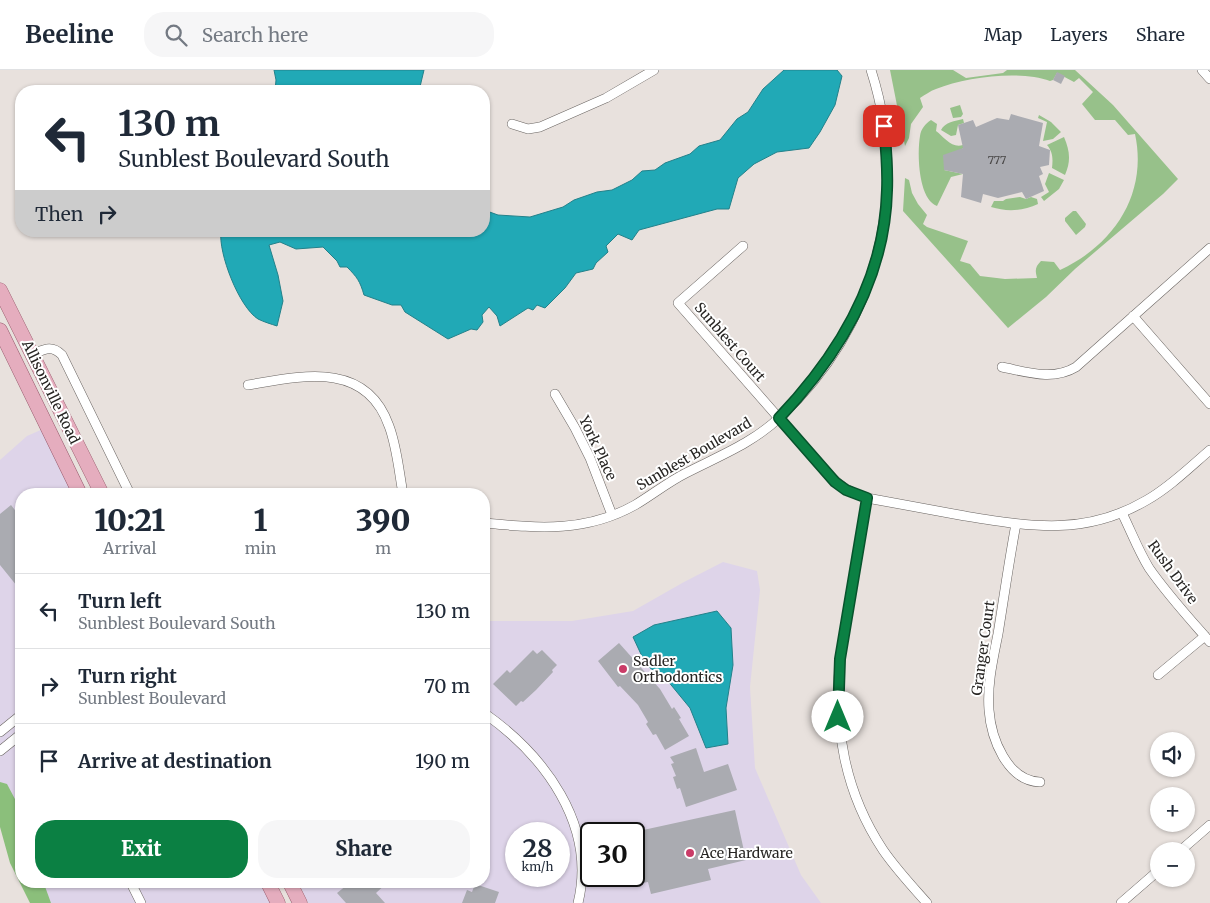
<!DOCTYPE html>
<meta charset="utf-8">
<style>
:root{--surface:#fff;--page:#f6f6f7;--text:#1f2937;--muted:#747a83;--line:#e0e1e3;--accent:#0b8043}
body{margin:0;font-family:Merriweather,serif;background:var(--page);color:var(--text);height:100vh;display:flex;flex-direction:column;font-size:19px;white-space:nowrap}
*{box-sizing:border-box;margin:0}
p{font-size:16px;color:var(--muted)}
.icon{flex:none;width:28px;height:28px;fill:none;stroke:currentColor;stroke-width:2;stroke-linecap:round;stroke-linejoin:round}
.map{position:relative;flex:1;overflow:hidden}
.side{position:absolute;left:15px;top:418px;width:475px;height:400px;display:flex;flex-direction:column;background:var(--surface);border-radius:20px;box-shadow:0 1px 4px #0004}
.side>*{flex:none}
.banner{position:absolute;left:15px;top:15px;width:475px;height:152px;border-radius:20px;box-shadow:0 1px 4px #0004;background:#fff;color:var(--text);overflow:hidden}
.buttons{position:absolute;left:1150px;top:662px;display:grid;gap:10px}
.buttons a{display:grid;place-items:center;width:45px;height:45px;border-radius:50%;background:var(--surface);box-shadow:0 1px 4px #0004;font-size:25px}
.speed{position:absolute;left:505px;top:752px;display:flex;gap:10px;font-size:25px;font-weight:700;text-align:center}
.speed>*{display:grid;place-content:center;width:65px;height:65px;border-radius:50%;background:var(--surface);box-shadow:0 1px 4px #0004;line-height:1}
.speed small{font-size:12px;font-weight:400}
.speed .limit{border:2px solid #111;border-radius:8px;background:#fff;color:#111}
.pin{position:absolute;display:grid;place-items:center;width:42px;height:42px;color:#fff;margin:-21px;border-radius:10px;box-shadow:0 2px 8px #0006}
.me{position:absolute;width:55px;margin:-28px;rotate:0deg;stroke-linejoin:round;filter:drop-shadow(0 0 4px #0008)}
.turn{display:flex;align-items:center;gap:18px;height:105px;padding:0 20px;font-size:22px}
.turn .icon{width:65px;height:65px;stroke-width:2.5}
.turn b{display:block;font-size:35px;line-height:42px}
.then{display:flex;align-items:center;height:48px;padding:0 20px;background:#0003;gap:10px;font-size:19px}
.eta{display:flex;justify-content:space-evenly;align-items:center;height:85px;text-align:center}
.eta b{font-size:30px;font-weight:800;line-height:35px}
.action{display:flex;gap:10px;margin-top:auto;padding:10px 20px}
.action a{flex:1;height:58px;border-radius:20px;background:var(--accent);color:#fff;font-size:20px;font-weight:800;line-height:58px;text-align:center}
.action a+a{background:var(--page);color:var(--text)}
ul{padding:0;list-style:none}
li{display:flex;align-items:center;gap:15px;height:75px;padding:0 20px;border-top:1px solid var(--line)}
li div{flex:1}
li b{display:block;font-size:19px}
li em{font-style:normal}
header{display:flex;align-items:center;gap:30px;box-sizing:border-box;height:70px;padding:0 25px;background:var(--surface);border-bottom:1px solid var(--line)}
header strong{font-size:24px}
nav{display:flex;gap:28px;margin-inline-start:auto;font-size:18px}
.search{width:350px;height:45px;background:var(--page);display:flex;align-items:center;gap:12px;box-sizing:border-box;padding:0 18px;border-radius:20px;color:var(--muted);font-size:19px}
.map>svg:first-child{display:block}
.commercial{fill:#ded4e9;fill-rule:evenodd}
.green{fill:#97c18a}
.forest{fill:#8bbf7b}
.water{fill:#21a9b6;stroke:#23818a}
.building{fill:#aaabb1}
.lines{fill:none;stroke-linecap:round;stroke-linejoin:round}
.street-casing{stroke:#696461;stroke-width:10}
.primary-casing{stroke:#975a6c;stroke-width:15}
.street{stroke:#fff;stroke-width:9}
.primary{stroke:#e5adbe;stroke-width:14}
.route-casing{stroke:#07532c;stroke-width:12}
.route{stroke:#0b8043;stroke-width:9}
.poi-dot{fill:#ca3c68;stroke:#fff;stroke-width:2}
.labels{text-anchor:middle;stroke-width:4;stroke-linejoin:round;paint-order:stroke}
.number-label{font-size:11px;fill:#484646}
.street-label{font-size:14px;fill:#272523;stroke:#fff}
.poi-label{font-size:14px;fill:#272523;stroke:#fff;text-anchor:start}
</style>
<header>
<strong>Beeline</strong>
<div class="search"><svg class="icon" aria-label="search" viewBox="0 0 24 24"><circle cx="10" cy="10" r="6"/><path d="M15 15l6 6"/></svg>Search here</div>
<nav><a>Map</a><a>Layers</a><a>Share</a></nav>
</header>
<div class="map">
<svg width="1210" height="833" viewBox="0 0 1210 833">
<rect width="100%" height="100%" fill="#e8e1dd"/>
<path class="commercial" d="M43,359L74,424H21V783L0,729V390L27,366Z
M723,492L757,501L760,520L750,617L755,698L801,805L821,833H308L298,811H484V551H572L633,541L684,512ZM516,764H559V806H516ZM591,764H634V806H591Z
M32,811H263L274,833H41Z"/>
<path class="green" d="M890,0H953L966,8L1003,3L1007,0H1075L1113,35L1178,109L1163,124L1075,199L1046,227L1008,258L903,141L905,108L909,110L912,123L918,134L927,145L923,154L927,157L968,171L960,191L970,194L980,206L1005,209L1037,208C1035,200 1035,197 1041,191L1054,192L1060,200C1114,175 1148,124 1135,64L1128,65L1115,50H1095L1082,34L1093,22L1079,8L1074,12L1057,3L1053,10L1050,11C1020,0 966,7 936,19C930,21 925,25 920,28L923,37L911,54L909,68L905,76Z
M960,35L963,44L961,47L953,48L950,38Z
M1039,45L1051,52L1061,62L1053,69L1043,71L1047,52L1038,48Z
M963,49L964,53L958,55L956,65L951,66L941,60C945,52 955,51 963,49Z
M931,50L937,54L936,61C944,67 952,79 963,75V78L944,100L963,104L951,107L937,136C918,129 917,83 920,66C921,59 925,54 931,50Z
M1064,67C1070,81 1071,91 1065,105L1052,98C1053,89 1053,82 1047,75Z
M1049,103L1064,110L1059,119L1044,131L1041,127L1049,122L1045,114Z
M1020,127L1026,129L1031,127L1037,129L1038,134C1023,141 1007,142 991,137L994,131H1003L1006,129Z
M1073,141H1076L1086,154L1085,157L1076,165L1065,151V148Z"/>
<path class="forest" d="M0,712L7,714L16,731L21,748V811H43L51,833H30L10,793L0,757Z"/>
<path class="water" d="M274,0H424L419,21H275L276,10Z
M784,0H837L842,6L835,35L820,62L809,78L777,82L754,94L738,108L729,139H717L639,160L632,170L618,164L606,176L608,182L596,193L593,199L576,203L565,218L545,238L537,235L533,240L528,238L500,256L497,246L489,237L482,245L483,252L477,260L471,259L448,269L405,242L401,235H392L364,225C360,211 357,207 347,197H340L337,191L323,177L296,179L280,172L269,175L278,205L283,231L277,256C271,254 264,252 258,249C239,237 218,183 221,161H484V140L498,145L530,147L563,137L574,130L597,122L612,120L632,110L642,101L655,100L665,93L690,84L699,76L720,70L737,49L748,42L763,19Z
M717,541L731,558L733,595L726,638L728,674L706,678L690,638L667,610L646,595L633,567L654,555Z"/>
<path class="building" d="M1057,2L1065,6L1061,14L1053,10Z
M1011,44L1043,53L1039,76L1050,80L1049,95L1040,97L1043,104L1039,106L1044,121L1026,129L1022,122L998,128L983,124L981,133L961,127L963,104L944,100L943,85L963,78L958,55L973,50L976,57L997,48L1009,50Z
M11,435L21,448V521L0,495V444Z
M619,573L660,619L672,639L674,637L681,648L679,649L689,666L665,680L656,664L653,665L646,654L648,652L638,635L620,616L618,617L598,591Z
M533,580L537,584L542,580L557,595L552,600L553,602L536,620L523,632L521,631L516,636L493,614L507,600L510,603Z
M696,678L704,702L728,694L737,720L686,737L680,718L677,719L673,707L676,706L671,694L674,693L670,687Z
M735,740L746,790L708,799L711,810L651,824L648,812L642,813L634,775V762Z
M352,811H389L376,823L385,833H346L337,823Z
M475,814L499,822L495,833H462L467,820L472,822Z"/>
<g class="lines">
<defs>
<path id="street" d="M1202,0L1210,9
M512,54L528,59L540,57L606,28L654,0
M743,176L678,233L827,403C839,415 850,423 867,428C900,434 933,440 965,446C1032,457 1086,466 1147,430C1170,417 1190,397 1210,380
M1133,246L1210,334
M33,284C45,279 52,275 62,285L130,424
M1002,297C1027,302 1053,311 1076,297L1210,178
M248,315C301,306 366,290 389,356C397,377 399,402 403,424
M555,324L575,358L590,388L612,445
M867,428L840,589C834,658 844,721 883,780C896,799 912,816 927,833
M1122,443C1131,461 1138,480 1149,498C1167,524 1189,548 1210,572
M484,453C538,458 585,463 635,435C652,425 668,412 686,403C719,386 753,373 780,347C876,257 911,125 871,0
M1016,454C1009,491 1004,527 998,564C993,589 987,614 989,640C991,668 1007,711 1040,712
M1158,605L1205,566
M484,643C544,685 597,755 578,833
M0,662L21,645
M0,681L21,664
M1180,781L1210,755
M130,811L141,833
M1121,833L1159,800"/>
<path id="primary" d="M0,220L102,424
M0,260L80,424
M267,811L278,833
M289,811L300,833"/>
</defs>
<use href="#street" class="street-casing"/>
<use href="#primary" class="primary-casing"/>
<use href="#street" class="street"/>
<use href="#primary" class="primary"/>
</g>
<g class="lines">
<defs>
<path id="route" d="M838,647L840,589L867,428L846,420L835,412L779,348C839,285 885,209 887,120C888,98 886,77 884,56"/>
</defs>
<use href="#route" class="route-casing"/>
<use href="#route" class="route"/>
</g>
<g class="poi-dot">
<circle cx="623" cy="599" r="5"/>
<circle cx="690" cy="783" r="5"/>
</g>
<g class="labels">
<g class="number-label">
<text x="997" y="94">777</text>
</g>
<g class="street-label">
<text transform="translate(730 272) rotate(49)" y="5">Sunblest Court</text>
<text transform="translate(51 322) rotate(64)" y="5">Allisonville Road</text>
<text transform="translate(598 378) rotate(65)" y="5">York Place</text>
<text transform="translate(694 384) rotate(-30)" y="5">Sunblest Boulevard</text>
<text transform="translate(1173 502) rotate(54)" y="5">Rush Drive</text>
<text transform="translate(983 578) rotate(-82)" y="5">Granger Court</text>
</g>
<g class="poi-label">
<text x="633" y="596">Sadler<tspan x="633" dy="16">Orthodontics</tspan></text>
<text x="700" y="788">Ace Hardware</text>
</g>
</g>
</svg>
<div class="buttons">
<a><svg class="icon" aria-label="sound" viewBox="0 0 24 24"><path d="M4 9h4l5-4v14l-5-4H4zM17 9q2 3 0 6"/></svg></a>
<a>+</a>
<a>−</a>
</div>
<div class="speed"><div>28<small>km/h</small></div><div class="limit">30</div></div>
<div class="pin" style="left:884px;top:56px;background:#d93025"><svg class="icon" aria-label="arrive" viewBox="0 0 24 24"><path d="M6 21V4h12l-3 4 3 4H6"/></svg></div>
<svg class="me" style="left:838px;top:647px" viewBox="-20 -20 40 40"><circle r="19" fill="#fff"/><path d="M0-13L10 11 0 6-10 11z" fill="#0b8043"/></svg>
<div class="banner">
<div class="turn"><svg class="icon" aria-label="left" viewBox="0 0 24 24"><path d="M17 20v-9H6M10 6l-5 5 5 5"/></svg><div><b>130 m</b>Sunblest Boulevard South</div></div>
<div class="then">Then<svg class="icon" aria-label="right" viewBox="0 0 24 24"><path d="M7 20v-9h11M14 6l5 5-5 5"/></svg></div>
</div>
<section class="side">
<div class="eta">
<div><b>10:21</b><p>Arrival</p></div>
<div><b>1</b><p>min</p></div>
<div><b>390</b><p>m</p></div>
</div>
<ul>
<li><svg class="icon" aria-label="left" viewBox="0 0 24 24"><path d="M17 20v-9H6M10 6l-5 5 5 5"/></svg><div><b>Turn left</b><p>Sunblest Boulevard South</p></div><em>130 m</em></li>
<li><svg class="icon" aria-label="right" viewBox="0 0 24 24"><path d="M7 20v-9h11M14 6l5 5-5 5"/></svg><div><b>Turn right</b><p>Sunblest Boulevard</p></div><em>70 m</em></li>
<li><svg class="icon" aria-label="arrive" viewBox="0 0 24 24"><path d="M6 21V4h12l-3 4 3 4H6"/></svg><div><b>Arrive at destination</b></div><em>190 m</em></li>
</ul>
<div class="action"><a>Exit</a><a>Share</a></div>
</section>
</div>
